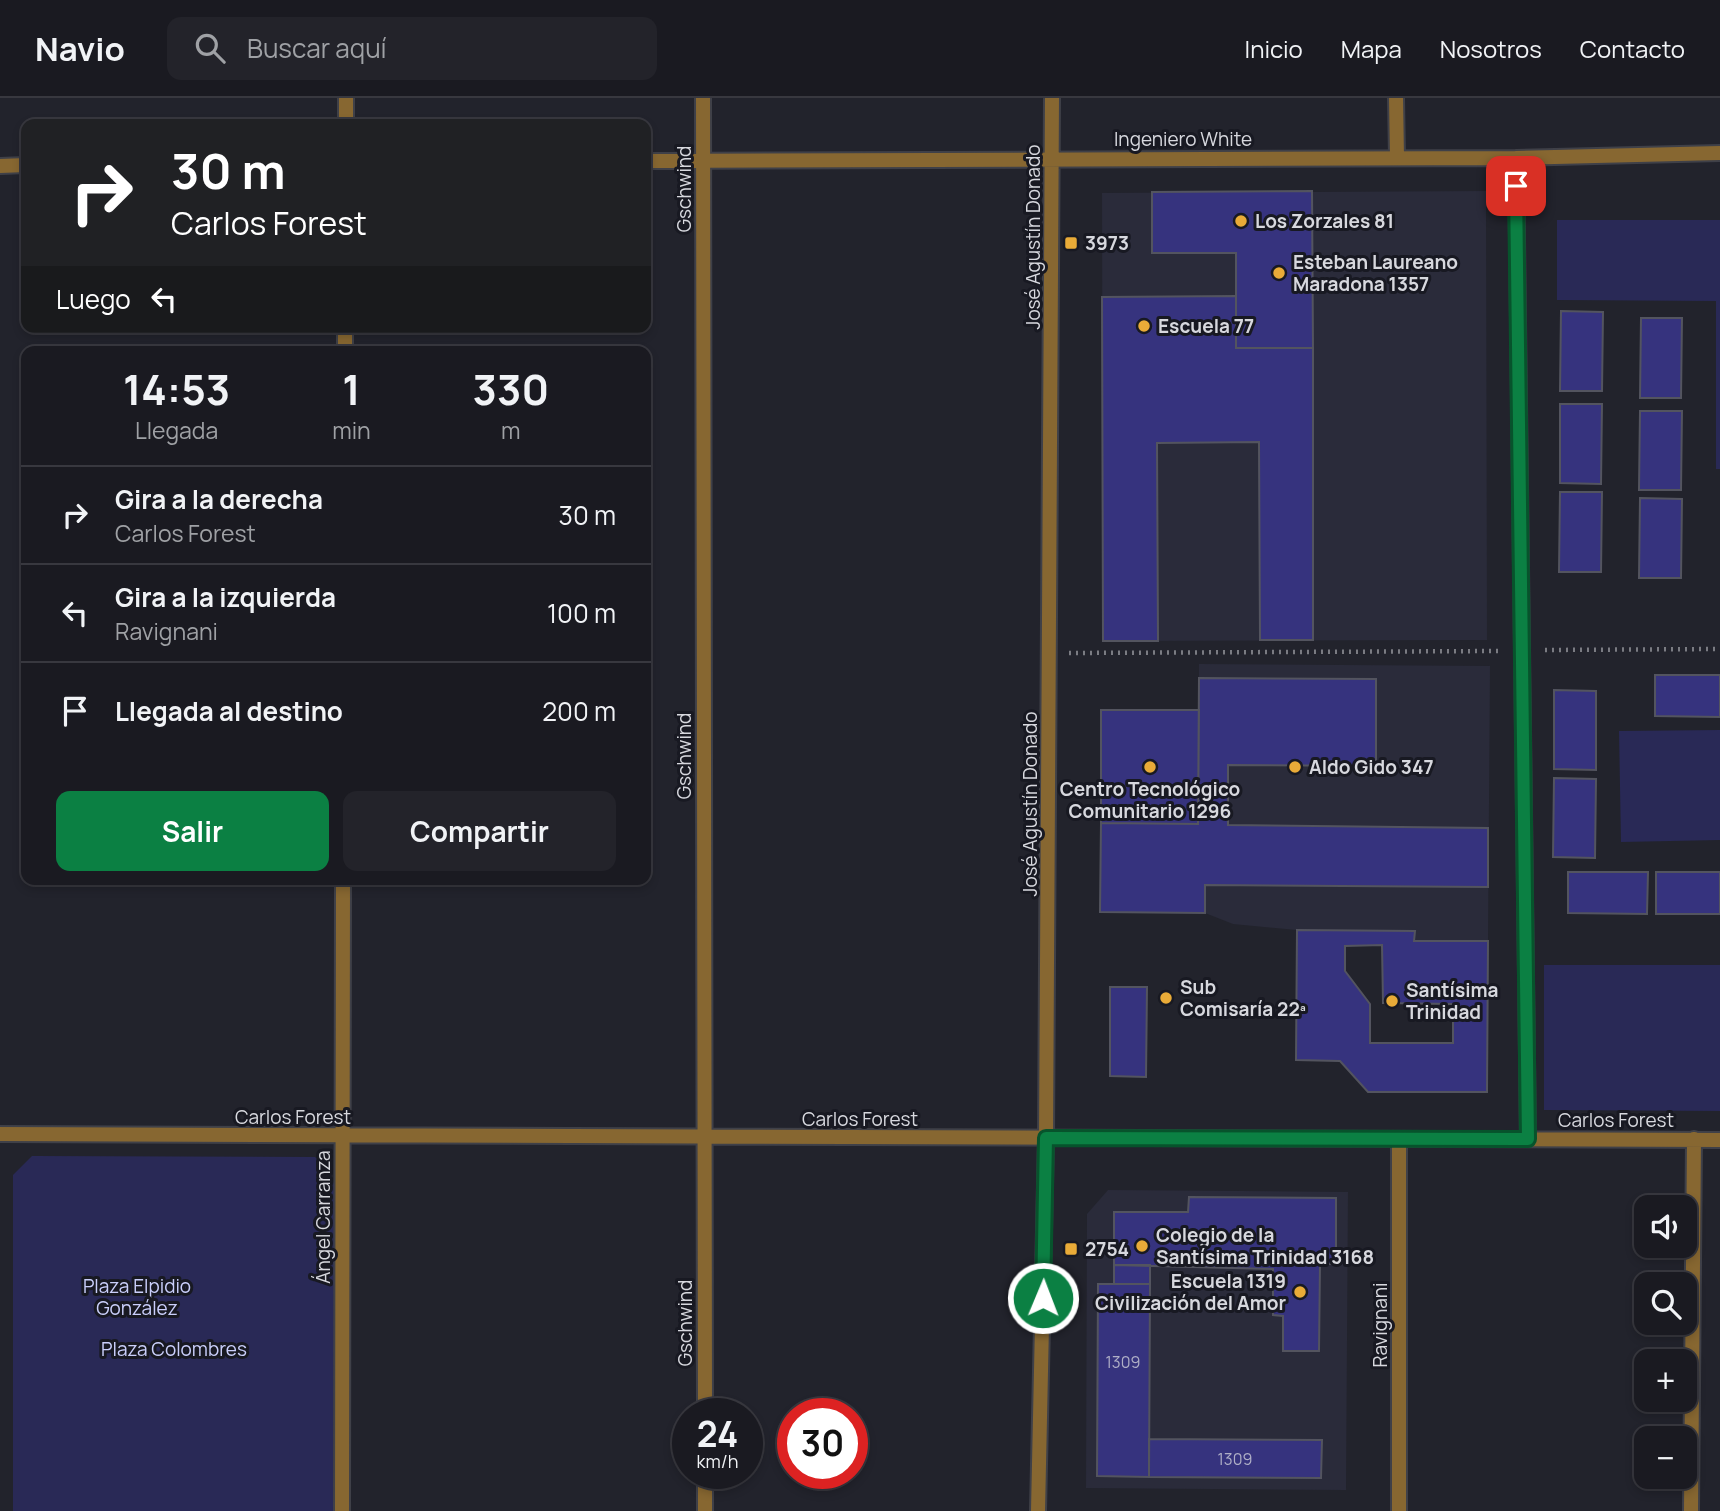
<!DOCTYPE html>
<html lang="es">
<meta charset="utf-8">
<style>
:root{--surface:#1a1a21;--page:#23232a;--text:#f1f3f6;--muted:#9fa1a5;--line:#38383f;--accent:#0b8043}
body{margin:0;font-family:Manrope,sans-serif;background:var(--page);color:var(--text);height:100vh;display:flex;flex-direction:column;font-size:26px;white-space:nowrap}
*{box-sizing:border-box;margin:0}
p{font-size:23px;color:var(--muted)}
.icon{flex:none;width:38px;height:38px;fill:none;stroke:currentColor;stroke-width:2;stroke-linecap:round;stroke-linejoin:round}
.map{position:relative;flex:1;overflow:hidden}
.side{position:absolute;left:21px;top:248px;width:630px;height:539px;display:flex;flex-direction:column;background:var(--surface);border-radius:14px;box-shadow:0 4px 10px #0003,0 0 0 2px var(--line)}
.side>*{flex:none}
.hud{position:absolute;left:21px;top:21px;width:630px;height:214px;border-radius:14px;box-shadow:0 4px 10px #0003,0 0 0 2px var(--line);background:#202124;color:#fff;overflow:hidden}
.tools{position:absolute;left:1634px;top:1097px;display:grid;gap:14px}
.tools a{display:grid;place-items:center;width:63px;height:63px;border-radius:14px;background:var(--surface);box-shadow:0 4px 10px #0003,0 0 0 2px var(--line);font-size:35px}
.speed{position:absolute;left:672px;top:1300px;display:flex;gap:14px;font-size:35px;font-weight:700;text-align:center}
.speed>*{display:grid;place-content:center;width:91px;height:91px;border-radius:50%;background:var(--surface);box-shadow:0 4px 10px #0003,0 0 0 2px var(--line);line-height:1}
.speed small{font-size:18px;font-weight:400}
.speed .limit{border:10px solid #d22;background:#fff;color:#111}
.pin{position:absolute;display:grid;place-items:center;width:60px;height:60px;color:#fff;margin:-30px;border-radius:14px;box-shadow:0 4px 10px #0006}
.me{position:absolute;width:77px;margin:-38px;rotate:1deg;stroke-linejoin:round;filter:drop-shadow(0 0 5px #0008)}
.turn{display:flex;align-items:center;gap:24px;height:147px;padding:0 35px;font-size:32px}
.turn .icon{width:91px;height:91px;stroke-width:2.5}
.turn b{display:block;font-size:49px;line-height:60px}
.then{display:flex;align-items:center;height:66px;padding:0 35px;background:#0003;gap:14px;font-size:26px}
.eta{display:flex;justify-content:space-evenly;align-items:center;height:119px;text-align:center}
.eta b{font-size:42px;font-weight:700;line-height:49px}
.primary-button{display:flex;gap:14px;margin-top:auto;padding:14px 35px}
.primary-button a{flex:1;height:80px;border-radius:14px;background:var(--accent);color:#fff;font-size:28px;font-weight:700;line-height:80px;text-align:center}
.primary-button a+a{background:var(--page);color:var(--text)}
ul{padding:0;list-style:none}
li{display:flex;align-items:center;gap:21px;height:98px;padding:0 35px;border-top:2px solid var(--line)}
li div{flex:1}
li b{display:block;font-size:26px}
li em{font-style:normal}
header{display:flex;align-items:center;gap:42px;box-sizing:border-box;height:98px;padding:0 35px;background:var(--surface);border-bottom:2px solid var(--line)}
header strong{font-size:33px}
nav{display:flex;gap:38px;margin-inline-start:auto;font-size:24px}
.search{width:490px;height:63px;background:var(--page);display:flex;align-items:center;gap:18px;box-sizing:border-box;padding:0 24px;border-radius:14px;color:var(--muted);font-size:26px}
.map>svg:first-child{display:block}
.built{fill:#2a2b3a}
.green{fill:#292956}
.building{fill:#36337e;stroke:#53545f;stroke-width:2;fill-rule:evenodd}
.lines{fill:none;stroke-linecap:round;stroke-linejoin:round}
.street-casing{stroke:#3f4048;stroke-width:18}
.path{stroke:#7b7c83;stroke-width:4.5;stroke-dasharray:2 5;stroke-linecap:butt}
.street{stroke:#876731;stroke-width:14}
.route-casing{stroke:#07532c;stroke-width:18}
.route{stroke:#0b8043;stroke-width:12}
.poi-dot{fill:#e9ab38;stroke:#181922;stroke-width:2.5}
.labels{text-anchor:middle;stroke-width:6;stroke-linejoin:round;paint-order:stroke}
.number-label{font-size:16px;fill:#afafc6}
.street-label{font-size:19px;fill:#d7d8de;stroke:#181922}
.poi-label{font-size:19px;font-weight:bold;fill:#d7d8de;stroke:#181922;text-anchor:start}
.park-label{font-size:19px;fill:#cacffb;stroke:#181922}
</style>
<header>
<strong>Navio</strong>
<div class="search"><svg class="icon" aria-label="search" viewBox="0 0 24 24"><circle cx="10" cy="10" r="6"/><path d="M15 15l6 6"/></svg>Buscar aquí</div>
<nav><a>Inicio</a><a>Mapa</a><a>Nosotros</a><a>Contacto</a></nav>
</header>
<div class="map">
<svg width="1720" height="1413" viewBox="0 0 1720 1413">
<rect width="100%" height="100%" fill="#22232c"/>
<path class="built" d="M1486,93L1487,542L1103,543L1102,95Z
M1199,566L1490,568L1488,843H1414V833L1297,832L1233,826L1205,815L1100,814L1101,612H1199Z
M1108,1092L1348,1094L1346,1392L1086,1390L1087,1116Z"/>
<path class="green" d="M1557,122H1720V371H1716V203L1557,202Z
M1720,632V742L1621,744L1619,633Z
M1544,867H1720V1013L1544,1012Z
M32,1058L315,1059L328,1071L335,1089L333,1413H13V1077Z"/>
<path class="building" d="M1312,93L1313,250H1236V155H1152V94Z
M1236,198V250H1313V542H1260L1259,344L1157,345L1158,543H1103L1102,199Z
M1561,213L1603,214L1602,293H1560Z
M1641,220H1682L1681,300H1640Z
M1560,306H1602L1601,386L1560,385Z
M1640,313H1682L1681,392H1639Z
M1560,394H1602L1601,474H1559Z
M1640,400L1682,401L1681,480H1639Z
M1655,577H1720V619L1655,618Z
M1199,580L1376,581V668L1228,667V727L1488,730V789L1205,787V815L1100,814L1101,725L1198,726Z
M1554,592L1596,593V672L1554,671Z
M1101,612H1199L1198,726L1101,725Z
M1554,680L1596,681L1595,760L1553,759Z
M1568,774H1648L1647,816L1568,815Z
M1656,774H1720V816H1656Z
M1297,832L1415,833L1414,843H1488L1487,994H1368L1340,963L1296,962ZM1382,847L1383,905L1453,906V945H1370V906L1345,873V848Z
M1110,889H1147L1146,979L1110,978Z
M1189,1099L1336,1100V1166H1320L1319,1253H1283V1218L1273,1217V1171L1114,1167V1114H1188Z
M1114,1167H1150V1186H1114Z
M1098,1186H1150L1149,1379L1097,1378Z
M1149,1341L1322,1342L1321,1380L1149,1379Z"/>
<g class="lines">
<defs>
<path id="street" d="M703,0L705,1316
M1396,0L1397,59
M346,26V0
M1516,60L1528,1041
M646,63L1516,60L1720,55
M0,68L26,67
M345,254V229
M0,1036L1720,1042
M705,1376V1413
M342,1413L343,782
M1038,1413L1046,1040L1052,0
M1399,1413V1041
M1691,1413L1694,1041"/>
</defs>
<use href="#street" class="street-casing"/>
<path class="path" d="M1545,552L1720,551
M1069,555L1501,553"/>
<use href="#street" class="street"/>
</g>
<g class="lines">
<defs>
<path id="route" d="M1043,1200L1046,1040L1528,1041L1516,88"/>
</defs>
<use href="#route" class="route-casing"/>
<use href="#route" class="route"/>
</g>
<g class="poi-dot">
<circle cx="1241" cy="123" r="7"/>
<rect x="1064" y="138" width="14" height="14" rx="3.5"/>
<circle cx="1279" cy="175" r="7"/>
<circle cx="1144" cy="228" r="7"/>
<circle cx="1150" cy="669" r="7"/>
<circle cx="1295" cy="669" r="7"/>
<circle cx="1166" cy="900" r="7"/>
<circle cx="1392" cy="903" r="7"/>
<circle cx="1142" cy="1148" r="7"/>
<rect x="1064" y="1144" width="14" height="14" rx="3.5"/>
<circle cx="1300" cy="1194" r="7"/>
</g>
<g class="labels">
<g class="number-label">
<text x="1123" y="1270">1309</text>
<text x="1235" y="1367">1309</text>
</g>
<g class="street-label">
<text x="1183" y="48">Ingeniero White</text>
<text transform="translate(684 91) rotate(-90)" y="7">Gschwind</text>
<text transform="translate(1033 139) rotate(-90)" y="7">José Agustín Donado</text>
<text transform="translate(684 658) rotate(-90)" y="7">Gschwind</text>
<text transform="translate(1030 706) rotate(-90)" y="7">José Agustín Donado</text>
<text x="293" y="1026">Carlos Forest</text>
<text x="860" y="1028">Carlos Forest</text>
<text x="1616" y="1029">Carlos Forest</text>
<text transform="translate(323 1119) rotate(-90)" y="7">Ángel Carranza</text>
<text transform="translate(685 1225) rotate(-90)" y="7">Gschwind</text>
<text transform="translate(1380 1227) rotate(-90)" y="7">Ravignani</text>
</g>
<g class="poi-label">
<text x="1255" y="130">Los Zorzales 81</text>
<text x="1085" y="152">3973</text>
<text x="1293" y="171">Esteban Laureano<tspan x="1293" dy="22">Maradona 1357</tspan></text>
<text x="1158" y="235">Escuela 77</text>
<text x="1309" y="676">Aldo Gido 347</text>
<text x="1150" y="698" text-anchor="middle">Centro Tecnológico<tspan x="1150" dy="22">Comunitario 1296</tspan></text>
<text x="1180" y="896">Sub<tspan x="1180" dy="22">Comisaría 22ª</tspan></text>
<text x="1406" y="899">Santísima<tspan x="1406" dy="22">Trinidad</tspan></text>
<text x="1156" y="1144">Colegio de la<tspan x="1156" dy="22">Santísima Trinidad 3168</tspan></text>
<text x="1085" y="1158">2754</text>
<text x="1286" y="1190" text-anchor="end">Escuela 1319<tspan x="1286" dy="22">Civilización del Amor</tspan></text>
</g>
<g class="park-label">
<text x="137" y="1195">Plaza Elpidio<tspan x="137" dy="22">González</tspan></text>
<text x="174" y="1258">Plaza Colombres</text>
</g>
</g>
</svg>
<div class="tools">
<a><svg class="icon" aria-label="sound" viewBox="0 0 24 24"><path d="M4 9h4l5-4v14l-5-4H4zM17 9q2 3 0 6"/></svg></a>
<a><svg class="icon" aria-label="search" viewBox="0 0 24 24"><circle cx="10" cy="10" r="6"/><path d="M15 15l6 6"/></svg></a>
<a>+</a>
<a>−</a>
</div>
<div class="speed"><div>24<small>km/h</small></div><div class="limit">30</div></div>
<div class="pin" style="left:1516px;top:88px;background:#d93025"><svg class="icon" aria-label="arrive" viewBox="0 0 24 24"><path d="M6 21V4h12l-3 4 3 4H6"/></svg></div>
<svg class="me" style="left:1043px;top:1200px" viewBox="-20 -20 40 40"><circle r="17" fill="#0b8043" stroke="#fff" stroke-width="3"/><path d="M0-11L8 9 0 5-8 9z" fill="#fff"/></svg>
<div class="hud">
<div class="turn"><svg class="icon" aria-label="right" viewBox="0 0 24 24"><path d="M7 20v-9h11M14 6l5 5-5 5"/></svg><div><b>30 m</b>Carlos Forest</div></div>
<div class="then">Luego<svg class="icon" aria-label="left" viewBox="0 0 24 24"><path d="M17 20v-9H6M10 6l-5 5 5 5"/></svg></div>
</div>
<section class="side">
<div class="eta">
<div><b>14:53</b><p>Llegada</p></div>
<div><b>1</b><p>min</p></div>
<div><b>330</b><p>m</p></div>
</div>
<ul>
<li><svg class="icon" aria-label="right" viewBox="0 0 24 24"><path d="M7 20v-9h11M14 6l5 5-5 5"/></svg><div><b>Gira a la derecha</b><p>Carlos Forest</p></div><em>30 m</em></li>
<li><svg class="icon" aria-label="left" viewBox="0 0 24 24"><path d="M17 20v-9H6M10 6l-5 5 5 5"/></svg><div><b>Gira a la izquierda</b><p>Ravignani</p></div><em>100 m</em></li>
<li><svg class="icon" aria-label="arrive" viewBox="0 0 24 24"><path d="M6 21V4h12l-3 4 3 4H6"/></svg><div><b>Llegada al destino</b></div><em>200 m</em></li>
</ul>
<div class="primary-button"><a>Salir</a><a>Compartir</a></div>
</section>
</div>
